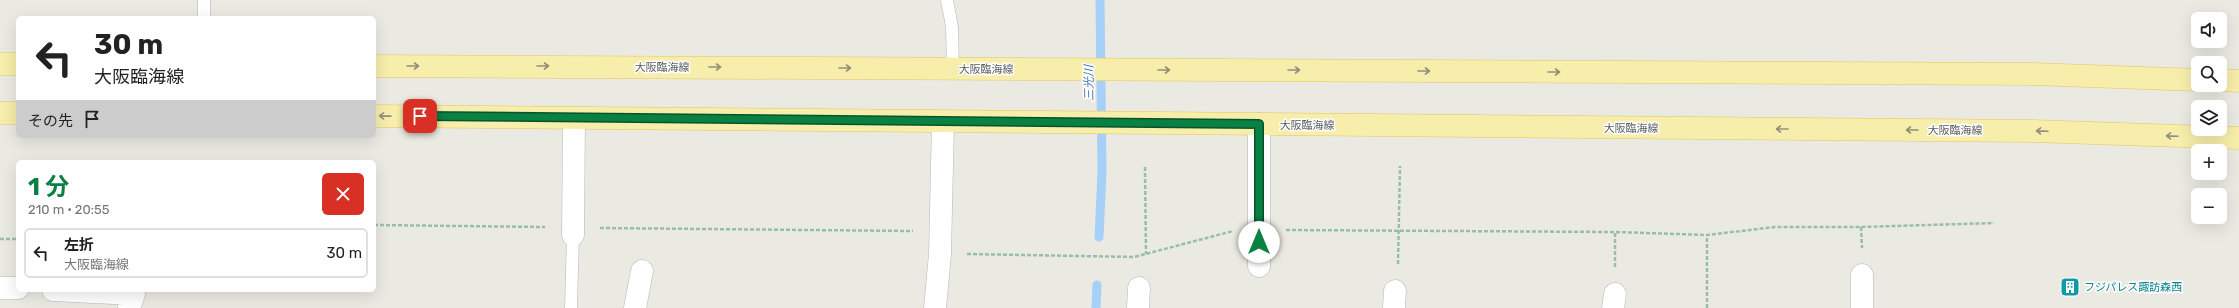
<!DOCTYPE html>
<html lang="ja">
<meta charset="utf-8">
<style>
:root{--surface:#fff;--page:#f2f2f2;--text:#222;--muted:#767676;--line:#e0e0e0;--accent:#0b8043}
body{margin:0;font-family:Rubik,"Noto Sans JP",sans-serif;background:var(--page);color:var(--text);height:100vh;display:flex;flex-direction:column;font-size:15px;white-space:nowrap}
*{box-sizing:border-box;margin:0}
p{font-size:13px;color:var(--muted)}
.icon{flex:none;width:22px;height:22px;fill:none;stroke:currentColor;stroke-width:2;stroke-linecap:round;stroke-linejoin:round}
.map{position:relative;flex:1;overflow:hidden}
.panel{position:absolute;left:16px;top:160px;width:360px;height:132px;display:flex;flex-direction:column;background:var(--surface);border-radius:6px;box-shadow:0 4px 16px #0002}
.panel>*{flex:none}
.guide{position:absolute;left:16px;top:16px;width:360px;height:122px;border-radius:6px;box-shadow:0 4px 16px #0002;background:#fff;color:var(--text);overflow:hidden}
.tools{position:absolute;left:2191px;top:12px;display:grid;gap:8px}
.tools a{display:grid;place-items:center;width:36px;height:36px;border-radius:6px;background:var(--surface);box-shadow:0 4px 16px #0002;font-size:20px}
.pin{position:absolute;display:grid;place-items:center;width:34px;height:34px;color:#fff;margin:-17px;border-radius:8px;box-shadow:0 2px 6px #0006}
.me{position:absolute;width:44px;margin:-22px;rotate:0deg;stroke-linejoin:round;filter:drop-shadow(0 0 3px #0008)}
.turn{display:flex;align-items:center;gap:14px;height:84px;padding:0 12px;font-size:18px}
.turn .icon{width:52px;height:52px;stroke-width:2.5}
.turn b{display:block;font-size:28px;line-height:34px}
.then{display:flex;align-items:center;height:38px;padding:0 12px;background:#0003;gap:8px;font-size:15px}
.round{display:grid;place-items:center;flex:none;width:42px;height:42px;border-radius:6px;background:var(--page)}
.summary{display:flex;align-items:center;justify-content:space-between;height:68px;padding:0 12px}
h1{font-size:24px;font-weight:700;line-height:30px;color:var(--accent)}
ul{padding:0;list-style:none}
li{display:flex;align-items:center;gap:12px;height:50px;margin:0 8px 6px;padding:0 4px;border:2px solid var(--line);border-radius:6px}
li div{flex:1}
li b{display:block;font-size:15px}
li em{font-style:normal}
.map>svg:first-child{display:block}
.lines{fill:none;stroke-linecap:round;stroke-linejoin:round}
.stream{stroke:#a6d0f7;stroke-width:9}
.service-casing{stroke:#b4b7bb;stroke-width:13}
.minor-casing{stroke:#b4b7bb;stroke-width:23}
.primary-casing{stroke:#e4c562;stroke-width:23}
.path{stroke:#98bfa5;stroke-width:2.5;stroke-dasharray:4 2;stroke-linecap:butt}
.service{stroke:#fff;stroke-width:12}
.minor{stroke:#fff;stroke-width:22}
.primary{stroke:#f7eeab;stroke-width:22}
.oneway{stroke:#91907b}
.route-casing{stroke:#07532c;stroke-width:10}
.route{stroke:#0b8043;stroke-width:7}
.labels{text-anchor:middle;stroke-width:3;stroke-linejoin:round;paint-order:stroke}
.street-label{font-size:11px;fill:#5a5d61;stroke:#fff}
.culture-label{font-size:11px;fill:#0d838f;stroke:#fff;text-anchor:start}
.water-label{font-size:12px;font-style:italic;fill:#4977af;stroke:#fff}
</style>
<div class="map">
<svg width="2239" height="308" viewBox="0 0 2239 308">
<rect width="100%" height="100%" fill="#ebeae2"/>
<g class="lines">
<path class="stream" d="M1099,237L1102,172L1100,0
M1096,308L1097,285"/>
<defs>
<path id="service" d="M947,0L952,27L953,69
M204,18V0
M571,308L573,235"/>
<path id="minor" d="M1259,124V266
M573,235L574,118
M0,288H18
M53,290L134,294L129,308
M635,308L642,271
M935,308L940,254L943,122
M1138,308L1139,288
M1394,308L1395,291
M1613,308L1615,294
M1862,308V275"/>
<path id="primary" d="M0,64H18
M374,66L2033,74L2198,80
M2220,80L2239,81
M0,113H18
M374,116L2033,131L2239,138"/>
</defs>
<use href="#service" class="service-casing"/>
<use href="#minor" class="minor-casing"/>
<use href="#primary" class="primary-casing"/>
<path class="path" d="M1145,167L1146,254
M374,225L545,227
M1861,227L1862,248
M600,228L913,231
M1286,230L1615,232L1707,235L1775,227H1861L1994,223
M0,239H18
M967,254L1134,257L1233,231
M1398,264L1400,166
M1615,267V232
M1707,308V235"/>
<use href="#service" class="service"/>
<use href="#minor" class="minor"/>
<use href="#primary" class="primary"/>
</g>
<defs><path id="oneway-shaft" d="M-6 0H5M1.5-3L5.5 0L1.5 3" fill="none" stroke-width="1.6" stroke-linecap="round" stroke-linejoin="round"/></defs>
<g class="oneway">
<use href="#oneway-shaft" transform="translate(413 66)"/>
<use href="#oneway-shaft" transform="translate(543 66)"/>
<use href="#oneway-shaft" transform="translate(715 67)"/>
<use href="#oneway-shaft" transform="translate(845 68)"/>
<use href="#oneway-shaft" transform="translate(1164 70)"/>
<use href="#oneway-shaft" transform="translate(1294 70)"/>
<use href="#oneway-shaft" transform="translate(1424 71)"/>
<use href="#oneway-shaft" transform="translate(1554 72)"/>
<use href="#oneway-shaft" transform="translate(385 116) rotate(-179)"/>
<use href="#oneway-shaft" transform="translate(1782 129) rotate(-180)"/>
<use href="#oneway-shaft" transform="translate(1912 130) rotate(-180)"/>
<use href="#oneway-shaft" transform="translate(2042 131) rotate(-178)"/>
<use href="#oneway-shaft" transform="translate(2172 136) rotate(-178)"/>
</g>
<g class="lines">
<defs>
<path id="route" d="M420,116L1259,124V242"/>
</defs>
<use href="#route" class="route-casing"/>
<use href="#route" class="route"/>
</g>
<defs>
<symbol id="building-square" viewBox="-11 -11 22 22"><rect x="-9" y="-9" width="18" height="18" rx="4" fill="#0f9aa8" stroke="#fff"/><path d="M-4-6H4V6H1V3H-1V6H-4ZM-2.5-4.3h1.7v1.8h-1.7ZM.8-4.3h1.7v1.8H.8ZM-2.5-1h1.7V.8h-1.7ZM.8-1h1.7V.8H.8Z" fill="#fff"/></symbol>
</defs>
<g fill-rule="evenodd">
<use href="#building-square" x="2059" y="276" width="22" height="22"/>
</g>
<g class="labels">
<g class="street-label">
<text x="662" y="71">大阪臨海線</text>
<text x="986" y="73">大阪臨海線</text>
<text x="1307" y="129">大阪臨海線</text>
<text x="1631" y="132">大阪臨海線</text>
<text x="1955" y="134">大阪臨海線</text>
</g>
<g class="culture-label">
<text x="2084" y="291">フジパレス諏訪森西</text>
</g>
<g class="water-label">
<text transform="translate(1089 83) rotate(-91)" y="4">三光川</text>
</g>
</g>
</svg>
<div class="tools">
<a><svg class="icon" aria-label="sound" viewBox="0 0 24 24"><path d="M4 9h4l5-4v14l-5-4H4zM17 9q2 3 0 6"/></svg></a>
<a><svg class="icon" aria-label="search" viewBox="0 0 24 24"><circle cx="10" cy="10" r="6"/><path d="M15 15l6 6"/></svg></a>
<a><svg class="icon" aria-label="layers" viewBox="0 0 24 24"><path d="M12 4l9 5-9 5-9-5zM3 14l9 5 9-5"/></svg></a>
<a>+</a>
<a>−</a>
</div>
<div class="pin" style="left:420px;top:116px;background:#d93025"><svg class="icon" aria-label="arrive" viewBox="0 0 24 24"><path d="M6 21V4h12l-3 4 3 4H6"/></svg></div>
<svg class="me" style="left:1259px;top:242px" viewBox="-20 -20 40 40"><circle r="19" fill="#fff"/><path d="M0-13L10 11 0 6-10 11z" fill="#0b8043"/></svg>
<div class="guide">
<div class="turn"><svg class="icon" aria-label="left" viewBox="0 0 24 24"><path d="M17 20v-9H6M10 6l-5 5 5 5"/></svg><div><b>30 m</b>大阪臨海線</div></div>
<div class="then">その先<svg class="icon" aria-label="arrive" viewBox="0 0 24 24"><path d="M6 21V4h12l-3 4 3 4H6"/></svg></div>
</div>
<section class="panel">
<div class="summary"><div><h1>1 分</h1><p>210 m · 20:55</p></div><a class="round" style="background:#d93025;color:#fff"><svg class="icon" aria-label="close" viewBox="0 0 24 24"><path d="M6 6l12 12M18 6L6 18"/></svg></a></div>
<ul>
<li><svg class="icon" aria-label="left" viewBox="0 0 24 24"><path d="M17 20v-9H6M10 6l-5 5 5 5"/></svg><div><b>左折</b><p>大阪臨海線</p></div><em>30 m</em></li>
</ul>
</section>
</div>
